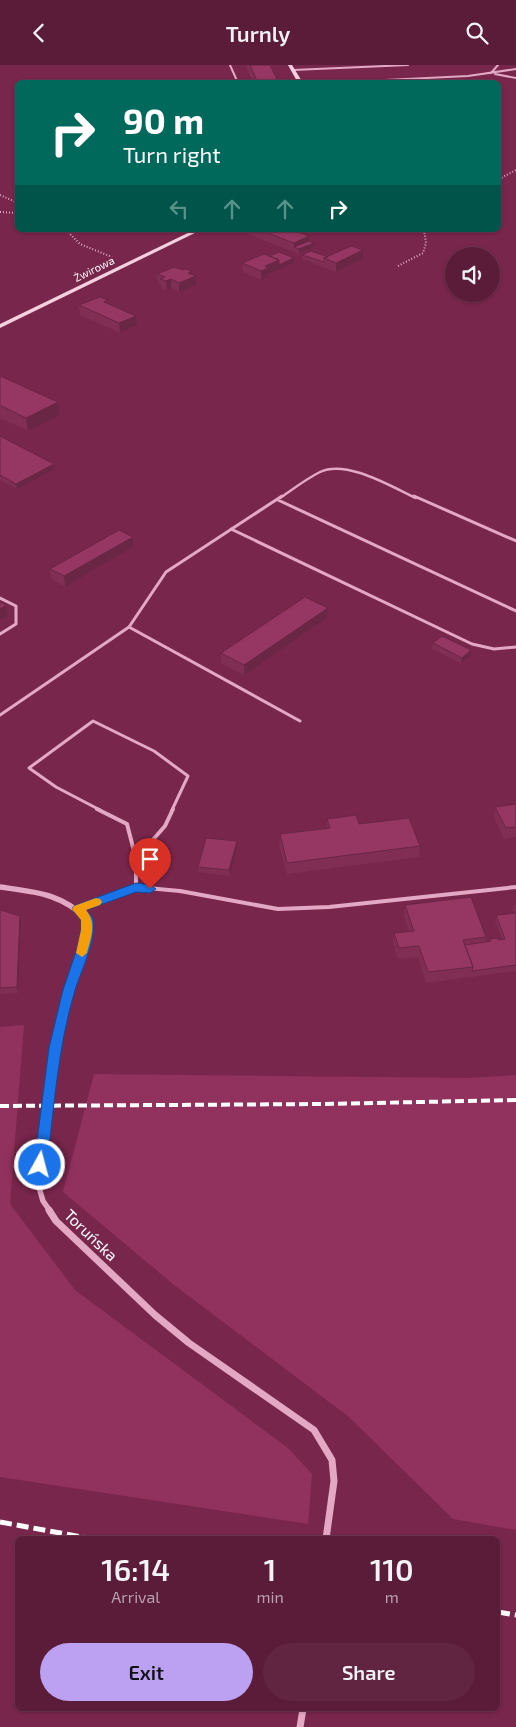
<!DOCTYPE html>
<meta charset="utf-8">
<style>
:root{--surface:#5b1c39;--page:#612541;--text:#f1f3f6;--muted:#b8a1ae;--line:#703a53;--accent:#bca0f2}
body{margin:0;font-family:"Exo 2",sans-serif;background:var(--page);color:var(--text);height:100vh;display:flex;flex-direction:column;font-size:19px;white-space:nowrap}
*{box-sizing:border-box;margin:0}
p{font-size:16px;color:var(--muted)}
.icon{flex:none;width:28px;height:28px;fill:none;stroke:currentColor;stroke-width:2;stroke-linecap:round;stroke-linejoin:round}
.map{position:relative;flex:1;overflow:hidden}
.side{position:absolute;left:15px;top:1471px;width:485px;height:175px;display:flex;flex-direction:column;background:var(--surface);border-radius:8px;box-shadow:0 1px 4px #0004,0 0 0 1px var(--line)}
.side>*{flex:none}
.banner{position:absolute;left:15px;top:15px;width:486px;height:152px;border-radius:8px;box-shadow:0 1px 4px #0004,0 0 0 1px var(--line);background:#00695c;color:#fff;overflow:hidden}
.tools{position:absolute;left:445px;top:182px;display:grid;gap:10px}
.tools a{display:grid;place-items:center;width:55px;height:55px;border-radius:50%;background:var(--surface);box-shadow:0 1px 4px #0004,0 0 0 1px var(--line);font-size:25px}
.pin{position:absolute;display:grid;place-items:center;width:42px;height:42px;color:#fff;margin:-51px -21px;border-radius:50% 50% 50% 0;rotate:-45deg;box-shadow:0 0 5px #0007}
.pin .icon{rotate:45deg}
.me{position:absolute;width:55px;margin:-28px;rotate:7deg;stroke-linejoin:round;filter:drop-shadow(0 0 4px #0008)}
.turn{display:flex;align-items:center;gap:18px;height:105px;padding:0 25px;font-size:22px}
.turn .icon{width:65px;height:65px;stroke-width:2.5}
.turn b{display:block;font-size:35px;line-height:42px}
.lanes{display:flex;align-items:center;height:48px;padding:0 25px;background:#0003;justify-content:center;gap:25px;direction:ltr}
.lanes .off{opacity:.35}
.eta{display:flex;justify-content:space-evenly;align-items:center;height:85px;text-align:center}
.eta b{font-size:30px;font-weight:600;line-height:35px}
.action{display:flex;gap:10px;margin-top:auto;padding:10px 25px}
.action a{flex:1;height:58px;border-radius:30px;background:var(--accent);color:#111;font-size:20px;font-weight:600;line-height:58px;text-align:center}
.action a+a{background:var(--page);color:var(--text)}
header{display:flex;justify-content:space-between;align-items:center;height:65px;padding:0 25px;background:var(--surface);font-size:22px;font-weight:600}
.map>svg:first-child{display:block}
.green{fill:#91315d}
.lines{fill:none;stroke-linecap:round;stroke-linejoin:round}
.path{stroke:#e3a9c4;stroke-width:2;stroke-dasharray:1 2;stroke-linecap:butt}
.lane-far3{stroke:#e3a9c4;stroke-width:2}
.lane-far2{stroke:#e3a9c4;stroke-width:2.5}
.lane-far1{stroke:#e3a9c4;stroke-width:3}
.lane{stroke:#e3a9c4;stroke-width:4}
.street-far1{stroke:#e3a9c4;stroke-width:5.5}
.street{stroke:#e3a9c4;stroke-width:7}
.secondary{fill:#f4d1e1;fill-rule:evenodd}
.rail-far1{stroke:#fff;stroke-width:4;stroke-dasharray:9 4;stroke-linecap:butt}
.rail{stroke:#fff;stroke-width:5;stroke-dasharray:12 5;stroke-linecap:butt}
.street-bridge{stroke:#e3a9c4;stroke-width:5.5}
.wall{fill:#812e55}
.shaded-wall{fill:#692645}
.building{fill:#963663;stroke:#692645}
.route{fill:#1a73e8;stroke:#114b97}
.slow{fill:#f59e0b}
.labels{text-anchor:middle;stroke-width:5;stroke-linejoin:round;paint-order:stroke}
.far-street-label{font-size:11px;fill:#fff;stroke:#79264c}
.near-street-label{font-size:16px;fill:#fff;stroke:#79264c}
</style>
<header><svg class="icon" aria-label="back" viewBox="0 0 24 24"><path d="M15 5l-7 7 7 7"/></svg>Turnly<svg class="icon" aria-label="search" viewBox="0 0 24 24"><circle cx="10" cy="10" r="6"/><path d="M15 15l6 6"/></svg></header>
<div class="map">
<svg width="516" height="1662" viewBox="0 0 516 1662">
<rect width="100%" height="100%" fill="#79264c"/>
<path class="green" d="M24,960L10,1139L75,1225L288,1383L312,1409L308,1459L0,1412V962Z
M94,1009L470,1013L516,1010V1465L453,1454L349,1352L174,1220L63,1127Z"/>
<g class="lines">
<path class="path" d="M499,114L516,105
M0,130L18,138
M0,147L18,148
M66,165L80,179L112,192
M398,201L423,188L426,178L424,165"/>
<path class="lane-far3" d="M230,0L238,18
M293,5L408,0
M491,8L498,0
M495,9L516,13
M323,18L468,11L516,4"/>
<path class="lane-far2" d="M280,433C293,424 306,414 320,407C346,394 392,422 416,433"/>
<path class="lane-far1" d="M414,431L516,476
M278,435L516,546
M231,464L472,579L494,584L516,582
M0,533L16,541V559L0,569
M129,562L300,656
M0,650L129,562L166,507L282,431
M100,745L56,722L29,703L93,656L154,686L188,711L172,745"/>
<path class="lane" d="M97,744L127,759L136,794
M136,794V822
M136,794L165,761L173,744
M78,844L136,822L180,826L278,844L329,842L516,822"/>
<path class="street-far1" d="M0,822C35,827 60,828 87,854L83,881L67,933L55,983
M38,1119L43,1136L50,1146"/>
<path class="street" d="M49,1145L56,1156L155,1250L189,1278L314,1365L332,1395L334,1416L326,1474
M300,1662L303,1644"/>
<path class="secondary" d="M288,0H292L303,18H298Z
M194,165H201L0,263V259Z"/>
<path class="rail-far1" d="M0,1041L324,1039L516,1035"/>
<path class="rail" d="M0,1457L93,1474
M498,1547L516,1550"/>
<path class="street-bridge" d="M38,1119L55,983"/>
</g>
<path class="wall" d="M245,0H270L279,18H253Z
M243,165H292L309,171V176L314,178V182L299,189L243,167Z
M302,190L328,192L363,194L336,207L302,194Z
M269,191L294,198L268,209V212L261,215L243,207L242,198Z
M157,209H192L196,211V220L179,227L171,223L167,225L161,223V219L158,218Z
M108,239L136,251L137,260L120,268L80,250L79,240Z
M0,311L58,337L60,350L28,366L0,353Z
M0,371L55,404L17,424L0,415Z
M133,482L65,522L51,514L50,504Z
M328,543L327,553L244,610L221,598V588Z
M433,578L471,585V591L461,598L432,584Z
M516,739V772L504,774L494,753L495,742Z
M327,754L359,759L420,781L419,792L287,809L279,780L280,769L327,763Z
M237,782L230,811L199,807L198,802Z
M405,840L486,872L485,877L489,876L490,874L499,875H502L495,856L496,850L514,848L513,845L514,840H516V906L426,918L418,892L398,894L393,879L394,868L409,866L404,851Z
M0,845L20,851L21,857L18,928L0,929Z"/>
<path class="shaded-wall" d="M309,171V180L314,178V182L299,189V184L294,182V178Z
M363,185V194L336,207V198Z
M294,193V198L268,209V212L261,215V206L265,201L279,195Z
M192,206L193,212L196,211V220L179,227V218L188,208Z
M171,214V223L167,225L166,216Z
M136,251L137,260L120,268L119,258Z
M58,337L60,350L28,366L26,353Z
M54,399L55,404L17,424L16,419Z
M133,472V482L65,522L64,511Z
M6,540L8,551L0,555V544Z
M328,543L327,553L244,610V600Z
M471,585V591L461,598L462,593Z
M237,776V782L230,811L229,805Z
M20,851L21,857L18,928L17,922Z"/>
<path class="building" d="M250,0H270L279,18H258Z
M260,165H292L309,171L294,178Z
M309,176L314,178L299,184L294,182Z
M351,181L363,185L336,198L324,193Z
M311,186L328,192L324,193V197L302,190Z
M279,187L294,193L279,200V195L269,191Z
M264,189L279,195L265,201L268,203L261,206L242,198Z
M174,202L183,205L186,204L192,206L188,208L196,211L179,218L171,214L166,216L160,214L165,212L157,209Z
M100,232L108,235L104,237L136,251L119,258L79,240Z
M0,311L58,337L26,353L0,340Z
M0,371L54,399L16,419L0,410Z
M119,465L133,472L64,511L50,504Z
M305,532L328,543L244,600L221,588Z
M0,537L6,540L0,544Z
M442,571L471,585L462,593L433,578Z
M516,739V762L506,763L495,742Z
M356,750L359,759L409,753L420,781L287,798L280,769L330,763L327,754Z
M206,773L237,776L229,805L198,802Z
M471,832L486,872L463,875L473,902L428,907L419,881L399,883L394,868L414,866L405,840Z
M0,845L20,851L17,922L0,923Z
M516,848V900L472,906L473,902L465,880L491,876L490,874L497,873L499,875L505,874L496,850Z"/>
<path class="route" d="M136,818L150,820L156,824L150,828L136,827L86,845C88,848 92,851 93,854C97,874 81,906 75,925C58,982 54,1041 47,1100L45,1104L40,1105L36,1104L34,1100L49,983L63,925L77,884L81,865V855L72,844L74,841Z"/>
<path class="slow" d="M96,833L100,834L102,837L100,840L86,845C97,858 91,873 87,888L82,892L76,888L81,865V855L72,844L74,841Z"/>
<g class="labels">
<g class="far-street-label">
<text transform="translate(94 204) rotate(-26)" y="4">Żwirowa</text>
</g>
<g class="near-street-label">
<text transform="translate(91 1170) rotate(44)" y="6">Toruńska</text>
</g>
</g>
</svg>
<div class="tools">
<a><svg class="icon" aria-label="sound" viewBox="0 0 24 24"><path d="M4 9h4l5-4v14l-5-4H4zM17 9q2 3 0 6"/></svg></a>
</div>
<div class="pin" style="left:150px;top:824px;background:#d93025"><svg class="icon" aria-label="arrive" viewBox="0 0 24 24"><path d="M6 21V4h12l-3 4 3 4H6"/></svg></div>
<svg class="me" style="left:40px;top:1100px" viewBox="-20 -20 40 40"><circle r="17" fill="#1a73e8" stroke="#fff" stroke-width="3"/><path d="M0-11L8 9 0 5-8 9z" fill="#fff"/></svg>
<div class="banner">
<div class="turn"><svg class="icon" aria-label="right" viewBox="0 0 24 24"><path d="M7 20v-9h11M14 6l5 5-5 5"/></svg><div><b>90 m</b>Turn right</div></div>
<div class="lanes"><svg class="icon off" aria-label="left" viewBox="0 0 24 24"><path d="M17 20v-9H6M10 6l-5 5 5 5"/></svg><svg class="icon off" aria-label="ahead" viewBox="0 0 24 24"><path d="M12 20V5M6 11l6-6 6 6"/></svg><svg class="icon off" aria-label="ahead" viewBox="0 0 24 24"><path d="M12 20V5M6 11l6-6 6 6"/></svg><svg class="icon" aria-label="right" viewBox="0 0 24 24"><path d="M7 20v-9h11M14 6l5 5-5 5"/></svg></div>
</div>
<section class="side">
<div class="eta">
<div><b>16:14</b><p>Arrival</p></div>
<div><b>1</b><p>min</p></div>
<div><b>110</b><p>m</p></div>
</div>
<div class="action"><a>Exit</a><a>Share</a></div>
</section>
</div>
